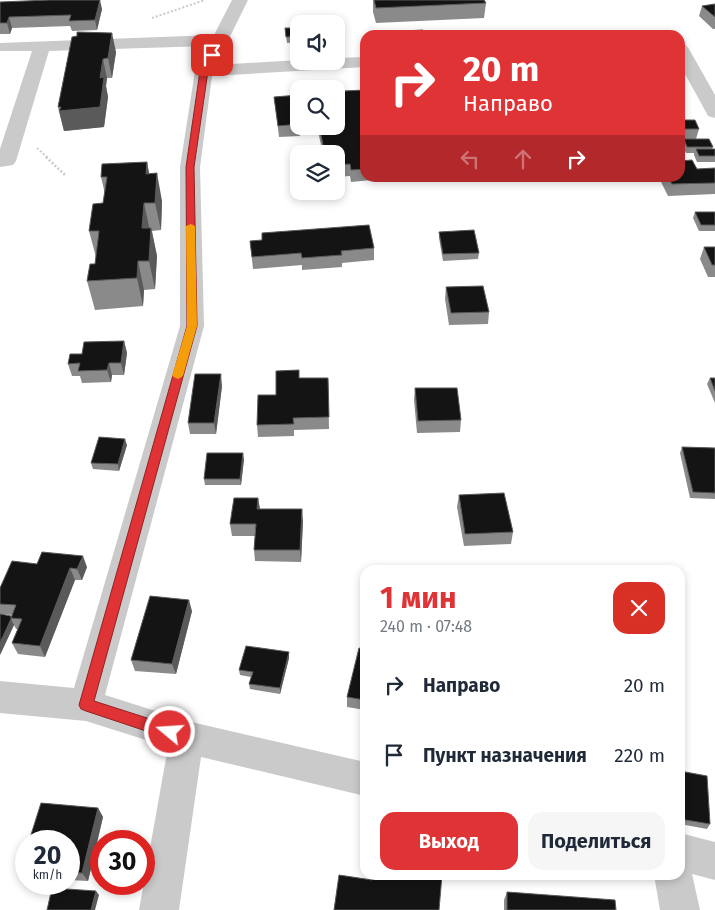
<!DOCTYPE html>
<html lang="ru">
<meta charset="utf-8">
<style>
:root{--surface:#fff;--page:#f6f6f7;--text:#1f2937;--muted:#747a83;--accent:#e03336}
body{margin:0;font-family:"Fira Sans",sans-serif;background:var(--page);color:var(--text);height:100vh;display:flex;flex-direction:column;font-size:19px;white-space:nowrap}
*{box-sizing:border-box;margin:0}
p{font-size:16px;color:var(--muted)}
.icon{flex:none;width:28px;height:28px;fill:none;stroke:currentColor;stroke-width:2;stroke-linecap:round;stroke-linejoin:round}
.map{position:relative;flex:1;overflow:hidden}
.side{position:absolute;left:360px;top:565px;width:325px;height:315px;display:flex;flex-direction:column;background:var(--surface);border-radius:15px;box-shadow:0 2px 8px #0003}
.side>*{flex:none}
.top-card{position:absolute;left:360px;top:30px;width:325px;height:152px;border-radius:15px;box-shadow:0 2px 8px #0003;background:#e03336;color:#fff;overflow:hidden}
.controls{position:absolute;left:290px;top:15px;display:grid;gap:10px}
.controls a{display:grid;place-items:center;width:55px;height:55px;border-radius:10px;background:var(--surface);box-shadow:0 2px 8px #0003;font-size:25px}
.speed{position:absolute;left:15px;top:830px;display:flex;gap:10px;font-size:25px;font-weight:700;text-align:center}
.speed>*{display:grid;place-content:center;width:65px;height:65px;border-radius:50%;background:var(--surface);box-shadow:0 2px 8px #0003;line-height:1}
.speed small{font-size:12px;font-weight:400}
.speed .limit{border:8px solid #d22;background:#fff;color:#111}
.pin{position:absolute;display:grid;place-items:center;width:42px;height:42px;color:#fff;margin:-21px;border-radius:10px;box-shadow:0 2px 8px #0006}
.me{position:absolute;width:55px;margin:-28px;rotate:288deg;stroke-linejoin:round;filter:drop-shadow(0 0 4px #0008)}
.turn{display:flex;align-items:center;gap:18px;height:105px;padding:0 20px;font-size:22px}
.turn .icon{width:65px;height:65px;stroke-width:2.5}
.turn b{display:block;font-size:35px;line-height:42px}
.lanes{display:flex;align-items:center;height:48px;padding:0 20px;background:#0003;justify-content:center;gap:25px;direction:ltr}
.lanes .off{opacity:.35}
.round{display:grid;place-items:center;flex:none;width:52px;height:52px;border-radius:15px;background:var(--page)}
.headline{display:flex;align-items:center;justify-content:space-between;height:85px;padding:0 20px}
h1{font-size:30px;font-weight:700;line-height:38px;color:var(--accent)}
.cta{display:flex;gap:10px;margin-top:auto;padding:10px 20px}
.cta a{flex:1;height:58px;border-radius:15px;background:var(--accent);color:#fff;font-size:20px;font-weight:700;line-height:58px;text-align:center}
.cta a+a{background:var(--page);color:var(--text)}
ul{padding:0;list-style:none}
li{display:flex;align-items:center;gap:15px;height:70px;padding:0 20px}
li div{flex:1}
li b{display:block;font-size:19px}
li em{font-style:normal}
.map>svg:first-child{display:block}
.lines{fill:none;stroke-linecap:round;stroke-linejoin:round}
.path-far1{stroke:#cacaca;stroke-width:2;stroke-dasharray:2 2;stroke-linecap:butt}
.path{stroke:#cacaca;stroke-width:2.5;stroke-dasharray:2 2;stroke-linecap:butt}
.minor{fill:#cacaca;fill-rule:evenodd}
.wall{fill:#8a8a8a}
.shaded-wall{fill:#5a5a5a}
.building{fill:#141414;stroke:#5a5a5a}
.route{fill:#e03336;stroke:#922123}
.slow{fill:#f59e0b}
</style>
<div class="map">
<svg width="715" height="910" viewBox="0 0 715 910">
<rect width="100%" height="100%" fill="#fff"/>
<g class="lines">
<path class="path-far1" d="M152,18L205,0
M37,148L48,158"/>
<path class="path" d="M46,157L66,176"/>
<path class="minor" d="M232,0H248L216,65L299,60L336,61V58L365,57V67L212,76L200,167L204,326L105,695L187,721L365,762V796L201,757L179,910H139L168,747L86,721L0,713V681L74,688L180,326V167L195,71L208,46L49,51L16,161L13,165L0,167V149L32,51H0V43L214,35Z
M680,44L686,45L689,49L715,95V118L708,116L706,112L680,65Z
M680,833L715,842V880L692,874L700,910H660L654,875H680Z"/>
</g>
<path class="wall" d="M373,0H484L486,3L484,18L376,23L373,12Z
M0,2L102,9L97,30L72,31L70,26L12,28L10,34H0Z
M715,4V29H713L699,16L702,6Z
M285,28H299V42L287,43Z
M72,37L116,52L112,78H107L106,86L108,97L104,127L64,131L58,107Z
M365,90V124H364L365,129V178H382V179L351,182L350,176L336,177V154H323L317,127L299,128L300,136L279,137L274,97L299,95V126H336L344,91Z
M680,120L699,129L696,139L713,147L712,149H715V162H697L694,155V153H686L682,145L684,140L680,141V142Z
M147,162L149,174L162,201L161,230L152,231L157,256L155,289L144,290L143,306L95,310L87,281L95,264L96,257L89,231L103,203L105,194L101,177Z
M697,169H715V194L668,196L659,178H680Z
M695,212H715V231H699L693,218Z
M439,232L479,253L478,259L443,261L439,238Z
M250,241L374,248V260L342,263V267L302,270V265L253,269Z
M704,247H715V277H708L700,259Z
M446,287L489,312L488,324L449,325L445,299Z
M124,341L127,353L124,375H112L111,382L82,383L80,376H72L68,364L82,354Z
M299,378H328L329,429L294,430V436L258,437L257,425L276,395Z
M710,378H715V403L707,384Z
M222,386L216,434H190L188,423Z
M415,388L461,420L460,432L417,433L414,400Z
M127,445L119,471L93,469L91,463Z
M682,447L715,448V499L690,498L680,453Z
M244,459L241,485H205L204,479Z
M459,495L513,532L511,544L464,546L457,507Z
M258,498L260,509L303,521L301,562L255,561L254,550L255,536H232L230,524Z
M37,564L87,567L82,580H75L45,657L18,654L12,643L18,629H16L14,625L0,655L12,615L0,614V588Z
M192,611L176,674L135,671L131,660Z
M365,649V710L347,707V697Z
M289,652V658L280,694L250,689L249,684L251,677L240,675L239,670Z
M680,771L710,824L707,829L680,824Z
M98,808L103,817L88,881L69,880V841Z
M21,868L26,869V874Z
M507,892L616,910H504V900Z"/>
<path class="shaded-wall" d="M100,0L102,9L97,30L95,20Z
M9,17L12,28L10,34L7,23Z
M112,33L116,52L112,78L108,58Z
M103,59L107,78L106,86L108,97L104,127L64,131L59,111L100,78Z
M147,162L152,189L146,174Z
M157,173L162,201L161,230L155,203Z
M144,203L150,231L142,228Z
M151,228L157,256L155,289L149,261Z
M138,261L144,290L143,306L137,278Z
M124,341L127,353L124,375L121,363Z
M109,363L112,375L111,382L107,370Z
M221,374L222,386L216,434L214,423Z
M125,439L127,445L119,471L118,464Z
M243,453L244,459L241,485L240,479Z
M258,498L260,510L257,509Z
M302,509L303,521L301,562L300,550Z
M83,556L87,567L82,580L77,569Z
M70,568L75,580L45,657L40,646Z
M189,600L192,611L176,674L172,664Z
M11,619L14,625L0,655V643Z
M289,652V658L280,694V688Z
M98,808L103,817L88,881L82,873Z
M96,891L99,895L95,910H91Z"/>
<path class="building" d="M49,0H100L95,20L69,21L71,15L9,17L7,23H0V2Z
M374,0H484L486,3L376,8Z
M715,4V17L702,6Z
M285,28H299V36L286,37Z
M423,30L425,35H386L385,32Z
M77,32L112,33L108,58L103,59L100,78L104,77L100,107L59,111L61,107H58L72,37L77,36Z
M343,87L344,91L365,90V112H361L365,129V169L351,170L350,164L336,165V154H325L319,126H336V89L326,88Z
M299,95V117H298L299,124L278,126L274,97Z
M680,120H695L699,129H680Z
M684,139H709L713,147H687Z
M696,149H715V156H699Z
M692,160L697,169L715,168V183L672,184L668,178H680V161Z
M147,162L146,174L157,173L155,203H144L142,228H151L149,261H138L137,278L87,281L90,264H95L99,231H89L93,204L103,203L107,177H101L102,164Z
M695,212H715V225H701Z
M369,225L374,248L341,251L342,255L302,258L301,253L252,257L250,241L262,240V233Z
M474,230L479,253L443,254L439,232Z
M704,247H715V265H712Z
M483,286L489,312L451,313L446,287Z
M124,341L121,363H109L107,370L78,371L80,363L68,364L70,354H82L84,342Z
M299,370V378H328L329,417L293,418L294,424L257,425L258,395H276V371Z
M195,374H221L214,423H188Z
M710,378H715V391Z
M415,388H457L461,420L418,421Z
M99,437L125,439L118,464L91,463Z
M682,447L715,448V493L693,492Z
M207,453H243L240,479H204Z
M504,493L513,532L465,534L459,495Z
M234,498H258L257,509H302L300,550H254L256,524H230Z
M42,552L83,556L77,569L70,568L40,646L12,643L22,619L11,618L16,605L0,604V588L12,561L37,564Z
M150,596L189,600L172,664L131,660Z
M0,614L11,616V619L0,643Z
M246,646L289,652L280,688L249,684L253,672L239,670Z
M359,648L365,649V700L347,697Z
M680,771L707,776L710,824L680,819Z
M41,803L98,808L82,873L69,872V841H29Z
M26,852V868H21Z
M339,875L372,880L373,875H442L439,910H334Z
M52,888L96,891L91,910H47Z
M507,892L615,900L616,910H507Z"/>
<path class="route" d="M212,53L216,55L208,71L194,167L197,326L94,701L175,727L177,732L175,737L170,739L86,711L81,709L79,705L187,326L186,167L200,71L209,55Z"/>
<path class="slow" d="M191,224L195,226L197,326L183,376L178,379L172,376L187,326L186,226Z"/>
</svg>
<div class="controls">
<a><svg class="icon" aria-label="sound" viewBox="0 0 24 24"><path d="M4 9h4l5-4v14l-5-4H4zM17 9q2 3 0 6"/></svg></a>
<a><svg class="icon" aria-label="search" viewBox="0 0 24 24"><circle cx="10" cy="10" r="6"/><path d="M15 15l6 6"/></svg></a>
<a><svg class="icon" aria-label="layers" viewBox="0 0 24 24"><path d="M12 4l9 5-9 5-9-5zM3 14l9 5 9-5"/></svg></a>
</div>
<div class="speed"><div>20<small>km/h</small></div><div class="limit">30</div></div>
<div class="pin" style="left:212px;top:55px;background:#d93025"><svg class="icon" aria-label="arrive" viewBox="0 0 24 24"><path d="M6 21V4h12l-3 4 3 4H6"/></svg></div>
<svg class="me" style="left:170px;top:732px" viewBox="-20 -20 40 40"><circle r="17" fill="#e03336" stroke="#fff" stroke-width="3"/><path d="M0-11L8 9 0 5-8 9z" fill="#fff"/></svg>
<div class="top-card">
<div class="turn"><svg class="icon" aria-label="right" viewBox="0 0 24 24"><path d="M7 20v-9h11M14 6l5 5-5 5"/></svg><div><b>20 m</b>Направо</div></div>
<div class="lanes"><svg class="icon off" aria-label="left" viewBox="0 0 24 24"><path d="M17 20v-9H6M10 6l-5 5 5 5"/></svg><svg class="icon off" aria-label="ahead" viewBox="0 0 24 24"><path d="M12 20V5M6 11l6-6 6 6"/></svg><svg class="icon" aria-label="right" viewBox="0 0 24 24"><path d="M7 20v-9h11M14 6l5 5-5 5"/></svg></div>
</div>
<section class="side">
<div class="headline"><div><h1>1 мин</h1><p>240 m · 07:48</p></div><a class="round" style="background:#d93025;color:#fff"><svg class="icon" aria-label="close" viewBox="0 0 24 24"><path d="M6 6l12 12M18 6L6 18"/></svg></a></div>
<ul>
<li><svg class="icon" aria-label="right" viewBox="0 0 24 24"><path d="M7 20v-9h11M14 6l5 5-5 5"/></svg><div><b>Направо</b></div><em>20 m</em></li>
<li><svg class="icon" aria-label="arrive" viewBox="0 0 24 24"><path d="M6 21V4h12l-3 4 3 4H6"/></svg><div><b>Пункт назначения</b></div><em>220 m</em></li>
</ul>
<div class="cta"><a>Выход</a><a>Поделиться</a></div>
</section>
</div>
